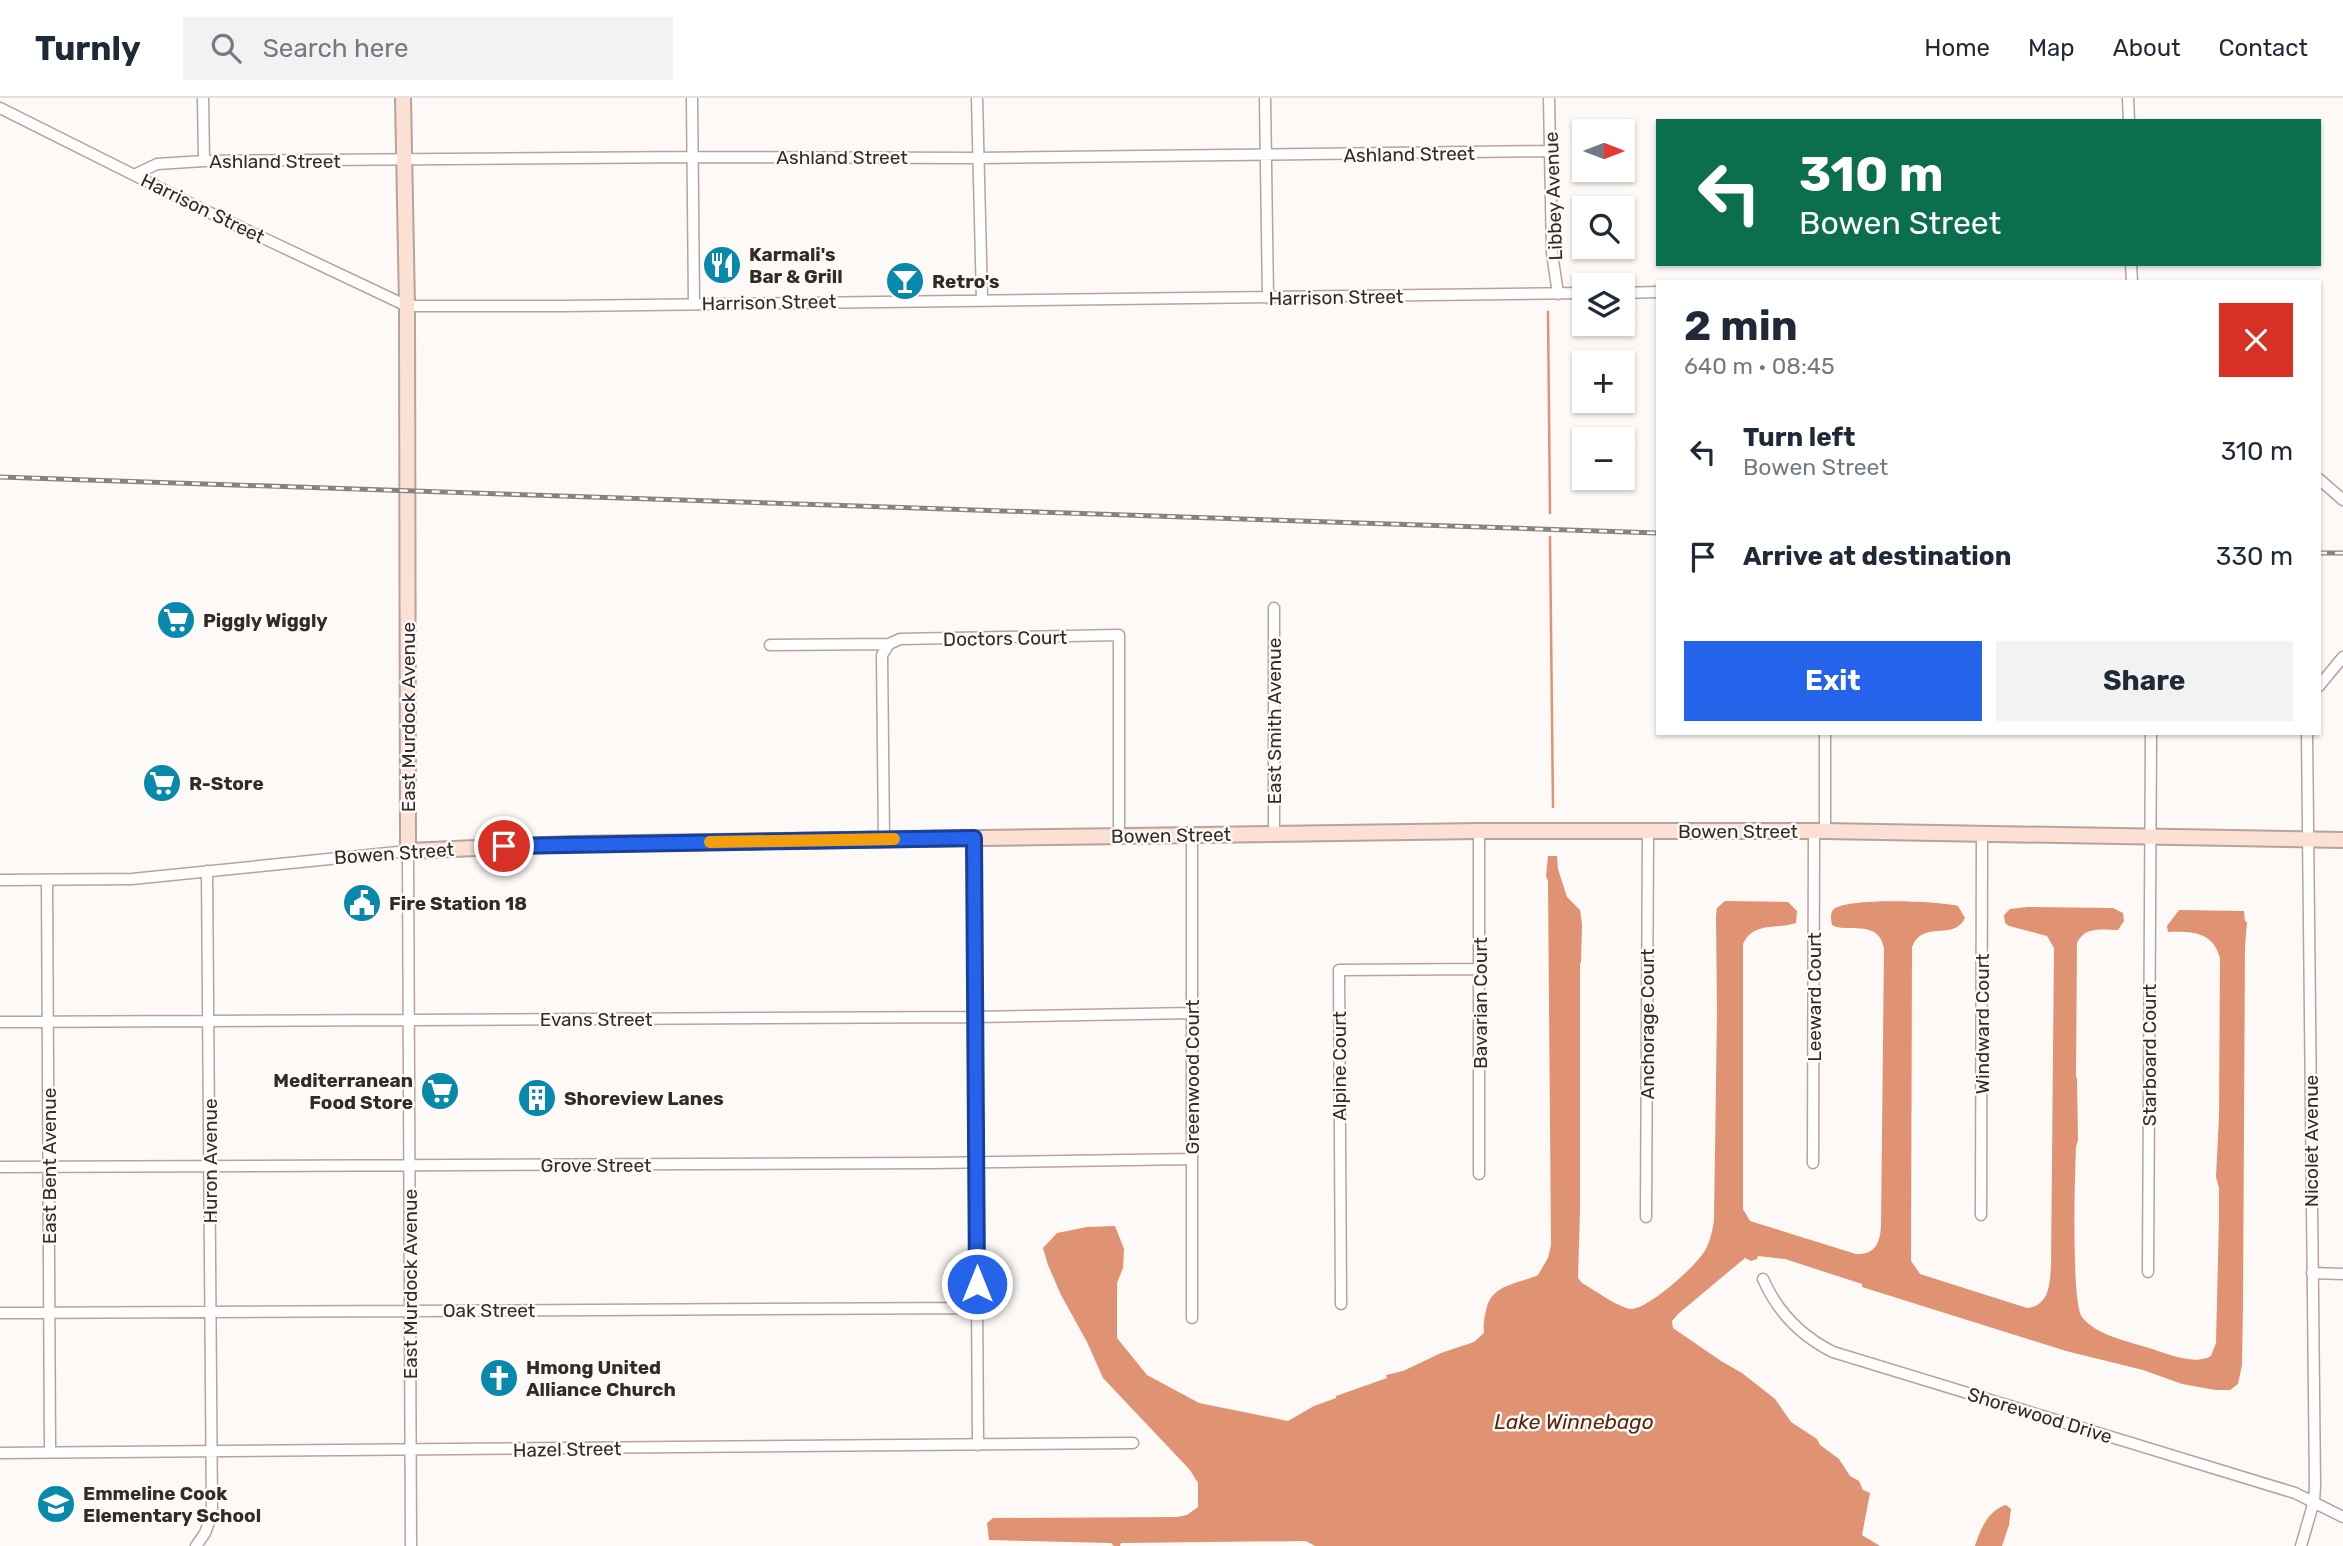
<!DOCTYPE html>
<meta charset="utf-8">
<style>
:root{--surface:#fff;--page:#f2f2f3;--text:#1f2937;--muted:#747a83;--line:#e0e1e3;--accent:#2563eb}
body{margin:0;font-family:Rubik,sans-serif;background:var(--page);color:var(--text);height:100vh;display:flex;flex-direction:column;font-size:26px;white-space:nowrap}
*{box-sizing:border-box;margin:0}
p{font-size:23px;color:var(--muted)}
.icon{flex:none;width:38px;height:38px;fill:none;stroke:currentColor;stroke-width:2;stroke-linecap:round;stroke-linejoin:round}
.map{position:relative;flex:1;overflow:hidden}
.side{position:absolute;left:1656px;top:182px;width:665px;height:455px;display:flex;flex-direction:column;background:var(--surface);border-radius:0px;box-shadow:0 2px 5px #0004}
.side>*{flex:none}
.guide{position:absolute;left:1656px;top:21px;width:665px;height:147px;border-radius:0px;box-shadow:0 2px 5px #0004;background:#0b6e4f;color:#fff;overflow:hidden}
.needle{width:46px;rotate:90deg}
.buttons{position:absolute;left:1572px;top:21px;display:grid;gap:14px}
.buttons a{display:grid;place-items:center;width:63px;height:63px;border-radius:0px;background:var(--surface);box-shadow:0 2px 5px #0004;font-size:35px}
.pin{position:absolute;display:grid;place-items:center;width:60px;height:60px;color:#fff;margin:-30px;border:4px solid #fff;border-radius:50%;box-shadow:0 2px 7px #0007}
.me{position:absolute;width:77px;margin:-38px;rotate:0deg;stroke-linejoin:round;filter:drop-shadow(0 0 5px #0008)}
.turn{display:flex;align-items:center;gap:24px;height:147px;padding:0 28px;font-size:32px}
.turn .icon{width:91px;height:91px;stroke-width:2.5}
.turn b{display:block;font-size:49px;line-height:60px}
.round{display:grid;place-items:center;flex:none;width:74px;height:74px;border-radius:0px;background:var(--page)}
.summary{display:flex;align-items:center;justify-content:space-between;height:119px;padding:0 28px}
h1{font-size:42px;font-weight:700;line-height:52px}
.button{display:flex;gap:14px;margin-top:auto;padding:14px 28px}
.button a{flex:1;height:80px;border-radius:0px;background:var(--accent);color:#fff;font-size:28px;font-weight:700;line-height:80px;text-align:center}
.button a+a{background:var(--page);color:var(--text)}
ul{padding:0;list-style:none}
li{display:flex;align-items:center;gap:21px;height:105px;padding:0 28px}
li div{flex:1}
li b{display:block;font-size:26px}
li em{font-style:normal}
header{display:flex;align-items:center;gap:42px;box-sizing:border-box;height:98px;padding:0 35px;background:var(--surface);border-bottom:2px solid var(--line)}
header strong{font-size:33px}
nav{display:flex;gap:38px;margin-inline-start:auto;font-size:24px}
.search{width:490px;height:63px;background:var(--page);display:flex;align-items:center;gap:18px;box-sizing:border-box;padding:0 24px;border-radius:0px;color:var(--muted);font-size:26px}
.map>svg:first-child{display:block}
.water{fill:#df9373}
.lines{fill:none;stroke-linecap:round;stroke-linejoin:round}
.stream{stroke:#df9373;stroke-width:2.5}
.minor-casing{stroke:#b7a39b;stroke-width:13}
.secondary-casing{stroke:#b7a39b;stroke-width:18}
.minor{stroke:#fff;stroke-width:10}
.secondary{stroke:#fce0d4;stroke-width:14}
.rail-casing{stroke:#88827f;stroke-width:5}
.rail{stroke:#fdf9f7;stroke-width:2.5;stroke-dasharray:8;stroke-linecap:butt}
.route-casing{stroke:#184099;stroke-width:18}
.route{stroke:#2563eb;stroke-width:12}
.slow{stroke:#f59e0b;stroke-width:12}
.labels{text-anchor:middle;stroke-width:5;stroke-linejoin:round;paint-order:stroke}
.street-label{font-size:19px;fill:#332b27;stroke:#fdf9f7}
.poi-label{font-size:19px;font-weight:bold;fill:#332b27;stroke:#fdf9f7;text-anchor:start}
.water-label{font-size:21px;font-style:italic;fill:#582710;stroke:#fdf9f7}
</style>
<header>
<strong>Turnly</strong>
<div class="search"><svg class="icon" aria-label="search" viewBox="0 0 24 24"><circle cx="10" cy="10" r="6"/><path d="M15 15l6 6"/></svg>Search here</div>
<nav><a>Home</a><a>Map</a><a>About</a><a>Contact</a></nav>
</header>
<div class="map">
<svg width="2343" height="1448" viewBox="0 0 2343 1448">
<rect width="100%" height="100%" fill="#fdf9f7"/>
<path class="water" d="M1548,758H1557L1558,771L1567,799L1580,812L1582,826L1581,865H1580V1114L1578,1180L1582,1185C1593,1191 1619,1210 1631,1211C1648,1211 1695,1169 1704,1154C1710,1145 1712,1134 1714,1123L1717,913L1716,818L1717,810L1725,803L1788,804L1797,813L1796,825C1777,832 1754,823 1743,846V1111L1750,1123L1856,1156C1875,1157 1880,1145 1881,1128L1884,850C1878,820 1848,836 1832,827C1831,821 1830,816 1833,812C1843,799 1941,803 1958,808L1965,820C1953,844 1923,821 1912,849L1911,1163L1920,1176L2027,1210C2050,1208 2050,1184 2051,1167L2054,850L2047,838L2009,828L2005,825L2004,817L2010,811L2027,809L2113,810L2123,815L2124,823L2118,832C2102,832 2085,828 2077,845L2076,980H2077L2078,1042L2076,1049C2075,1075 2071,1204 2082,1219C2097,1238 2128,1243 2149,1250C2166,1255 2194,1268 2211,1258L2216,1245L2219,1120V1090L2216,1079L2219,1018L2220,860C2213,834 2193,833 2168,834L2167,828L2179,812L2244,813L2245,823L2247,824L2245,849L2243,1207L2242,1267L2238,1286L2230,1292H2216L2182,1286L2143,1272L2066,1253L1862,1189V1186L1785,1161L1758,1158L1757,1161L1751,1163L1745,1160L1678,1216L1672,1223L1673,1230L1721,1263L1742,1275L1775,1301L1791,1324L1817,1341L1820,1347L1839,1361L1850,1378L1859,1383L1863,1392L1870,1395L1862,1437L1880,1448H1315L1306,1443L1121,1445L1120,1448H1114L1111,1445L989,1442L987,1425L993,1420L1177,1419L1187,1417L1198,1409V1385L1190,1372L1103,1280L1087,1244L1061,1197L1048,1167L1043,1150L1057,1135L1087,1129L1115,1128L1124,1151L1123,1170L1117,1185V1240L1147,1277L1199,1305L1288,1323L1314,1308L1336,1300V1298L1387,1280L1386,1277L1403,1273L1441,1255L1474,1244L1484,1235C1483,1227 1484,1220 1486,1213C1490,1186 1518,1186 1538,1177L1548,1160L1551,1147L1548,783L1546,778Z
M2006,1407L2011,1411L2009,1427L2002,1448H1975C1980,1432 1988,1412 2006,1407Z"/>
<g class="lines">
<path class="stream" d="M1548,214L1550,415
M1550,439L1553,709"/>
<defs>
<path id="minor" d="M203,0L204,63
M692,0L694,205
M977,0L982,202
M1265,0L1268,200
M1549,0L1552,155L1558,196
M2128,0L2129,23
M0,10L202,111L407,208H565L1584,195
M136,76L157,66L204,63L692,59L979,60L1550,53
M2131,166L2132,184
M1622,195L1657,194
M2319,381L2343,402
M1274,510V736
M770,547L889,546
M2319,588L2343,559
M1479,733V1076
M1825,733V635
M1192,737V1220
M974,740L978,1347
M884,741L882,557L889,546L900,541L1119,537V738
M0,782L132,781L408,753L411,1448
M47,782L50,1354
M0,924L975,919L1192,915
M1813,1065L1814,733
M0,1069L931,1065L1192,1061
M1981,1117L1982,735
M1646,1119L1648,732
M2148,1174L2151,635
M2312,1175L2343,1176
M1763,1181C1777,1213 1801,1238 1833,1254L2295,1395L2343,1419
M1341,1206L1339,872L1480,871
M0,1215L977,1210
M0,1355L1133,1345
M196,1448L205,1435L212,1416L207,773
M2301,1448L2314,1403L2315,1388L2307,635"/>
<path id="secondary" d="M403,0L407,208L408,753L569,746L1479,733H1825L2343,742"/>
</defs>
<use href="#minor" class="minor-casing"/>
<use href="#secondary" class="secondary-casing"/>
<use href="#minor" class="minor"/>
<use href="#secondary" class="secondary"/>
<defs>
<path id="rail" d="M0,379L1657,435
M2319,455H2343"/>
</defs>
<use href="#rail" class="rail-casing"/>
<use href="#rail" class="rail"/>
</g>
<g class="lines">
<defs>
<path id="route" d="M504,748L974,740L977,1186"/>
</defs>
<use href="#route" class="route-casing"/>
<use href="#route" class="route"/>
<path class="slow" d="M710,744L894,741"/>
</g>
<defs>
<symbol id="restaurant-disc" viewBox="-11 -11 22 22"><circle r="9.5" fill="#0888aa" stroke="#fdf9f7"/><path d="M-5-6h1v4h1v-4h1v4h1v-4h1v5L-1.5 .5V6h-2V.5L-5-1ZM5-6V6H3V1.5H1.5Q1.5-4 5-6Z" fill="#fff"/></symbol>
<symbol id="bar-disc" viewBox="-11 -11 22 22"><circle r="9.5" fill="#0888aa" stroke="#fdf9f7"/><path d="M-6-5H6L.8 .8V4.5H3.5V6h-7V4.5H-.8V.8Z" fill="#fff"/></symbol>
<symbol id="supermarket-disc" viewBox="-11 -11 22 22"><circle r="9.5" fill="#0888aa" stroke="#fdf9f7"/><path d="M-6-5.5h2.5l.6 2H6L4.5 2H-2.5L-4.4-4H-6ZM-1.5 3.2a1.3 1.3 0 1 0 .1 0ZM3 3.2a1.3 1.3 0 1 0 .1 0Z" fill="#fff"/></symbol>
<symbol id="civic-disc" viewBox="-11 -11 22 22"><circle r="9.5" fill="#0888aa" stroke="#fdf9f7"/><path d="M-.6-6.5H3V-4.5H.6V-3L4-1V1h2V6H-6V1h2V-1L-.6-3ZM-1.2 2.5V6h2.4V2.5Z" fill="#fff"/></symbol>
<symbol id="building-disc" viewBox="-11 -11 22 22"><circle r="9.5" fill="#0888aa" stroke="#fdf9f7"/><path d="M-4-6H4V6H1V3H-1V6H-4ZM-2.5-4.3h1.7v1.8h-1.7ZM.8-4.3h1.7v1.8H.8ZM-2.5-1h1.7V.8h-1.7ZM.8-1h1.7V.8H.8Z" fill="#fff"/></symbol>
<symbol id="church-disc" viewBox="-11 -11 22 22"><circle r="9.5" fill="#0888aa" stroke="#fdf9f7"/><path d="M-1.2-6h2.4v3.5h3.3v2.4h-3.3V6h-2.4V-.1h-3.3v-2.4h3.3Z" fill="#fff"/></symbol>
<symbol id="school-disc" viewBox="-11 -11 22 22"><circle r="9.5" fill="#0888aa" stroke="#fdf9f7"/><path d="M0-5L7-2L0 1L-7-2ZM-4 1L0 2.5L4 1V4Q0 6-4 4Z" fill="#fff"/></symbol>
</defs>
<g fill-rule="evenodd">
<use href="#restaurant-disc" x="700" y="145" width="44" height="44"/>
<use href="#bar-disc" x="883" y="161" width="44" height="44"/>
<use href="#supermarket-disc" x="154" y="500" width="44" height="44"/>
<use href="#supermarket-disc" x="140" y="663" width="44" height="44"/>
<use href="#civic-disc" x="340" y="783" width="44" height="44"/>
<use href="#supermarket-disc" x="418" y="971" width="44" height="44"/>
<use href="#building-disc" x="515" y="978" width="44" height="44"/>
<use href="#church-disc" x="477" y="1258" width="44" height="44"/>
<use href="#school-disc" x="34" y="1384" width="44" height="44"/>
</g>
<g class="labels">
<g class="street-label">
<text transform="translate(1409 56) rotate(-1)" y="7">Ashland Street</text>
<text x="842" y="66">Ashland Street</text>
<text x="275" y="70">Ashland Street</text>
<text transform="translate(1553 98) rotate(-92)" y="7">Libbey Avenue</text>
<text transform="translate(203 110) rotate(26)" y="7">Harrison Street</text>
<text transform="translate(1336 199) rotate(-1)" y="7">Harrison Street</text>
<text transform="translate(769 204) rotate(-1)" y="7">Harrison Street</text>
<text transform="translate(1005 540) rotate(-1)" y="7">Doctors Court</text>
<text transform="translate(408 619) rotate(-90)" y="7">East Murdock Avenue</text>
<text transform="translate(1274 623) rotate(-90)" y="7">East Smith Avenue</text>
<text x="1738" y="740">Bowen Street</text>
<text transform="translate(1171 737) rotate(-1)" y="7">Bowen Street</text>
<text transform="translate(394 755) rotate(-4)" y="7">Bowen Street</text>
<text transform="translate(1814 899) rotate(-90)" y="7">Leeward Court</text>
<text transform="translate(1480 905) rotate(-90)" y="7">Bavarian Court</text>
<text x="596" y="928">Evans Street</text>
<text transform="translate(1647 926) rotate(-90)" y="7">Anchorage Court</text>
<text transform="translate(1982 926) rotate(-90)" y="7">Windward Court</text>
<text transform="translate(2149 957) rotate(-90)" y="7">Starboard Court</text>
<text transform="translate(1339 968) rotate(-90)" y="7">Alpine Court</text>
<text transform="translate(1192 979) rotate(-90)" y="7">Greenwood Court</text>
<text transform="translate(2311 1043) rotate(-90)" y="7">Nicolet Avenue</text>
<text transform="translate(210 1063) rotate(-90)" y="7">Huron Avenue</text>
<text x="596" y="1074">Grove Street</text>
<text transform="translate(49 1068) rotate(-90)" y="7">East Bent Avenue</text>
<text transform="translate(410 1186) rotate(-90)" y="7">East Murdock Avenue</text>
<text x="489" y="1219">Oak Street</text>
<text transform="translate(2040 1317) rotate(17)" y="7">Shorewood Drive</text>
<text transform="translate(567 1351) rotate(-1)" y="7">Hazel Street</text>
</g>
<g class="poi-label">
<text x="749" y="163">Karmali's<tspan x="749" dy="22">Bar &amp; Grill</tspan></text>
<text x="932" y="190">Retro's</text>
<text x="203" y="529">Piggly Wiggly</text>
<text x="189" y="692">R-Store</text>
<text x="389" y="812">Fire Station 18</text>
<text x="413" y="989" text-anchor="end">Mediterranean<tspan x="413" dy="22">Food Store</tspan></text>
<text x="564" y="1007">Shoreview Lanes</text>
<text x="526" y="1276">Hmong United<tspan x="526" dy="22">Alliance Church</tspan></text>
<text x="83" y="1402">Emmeline Cook<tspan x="83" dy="22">Elementary School</tspan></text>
</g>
<g class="water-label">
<text x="1574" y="1331">Lake Winnebago</text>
</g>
</g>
</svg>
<div class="buttons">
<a><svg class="needle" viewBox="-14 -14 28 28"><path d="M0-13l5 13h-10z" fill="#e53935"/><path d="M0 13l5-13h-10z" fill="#747a83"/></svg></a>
<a><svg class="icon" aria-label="search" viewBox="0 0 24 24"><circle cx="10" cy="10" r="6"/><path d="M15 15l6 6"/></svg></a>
<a><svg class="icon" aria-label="layers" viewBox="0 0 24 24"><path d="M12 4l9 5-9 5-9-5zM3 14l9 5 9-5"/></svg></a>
<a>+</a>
<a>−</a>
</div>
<div class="pin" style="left:504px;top:748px;background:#d93025"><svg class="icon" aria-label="arrive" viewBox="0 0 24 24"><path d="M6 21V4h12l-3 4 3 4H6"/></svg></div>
<svg class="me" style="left:977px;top:1186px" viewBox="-20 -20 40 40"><circle r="17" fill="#2563eb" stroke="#fff" stroke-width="3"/><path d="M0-11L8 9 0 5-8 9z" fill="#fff"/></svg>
<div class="guide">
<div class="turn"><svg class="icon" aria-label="left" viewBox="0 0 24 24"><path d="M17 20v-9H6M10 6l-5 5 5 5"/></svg><div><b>310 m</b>Bowen Street</div></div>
</div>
<section class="side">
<div class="summary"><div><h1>2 min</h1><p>640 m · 08:45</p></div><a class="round" style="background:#d93025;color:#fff"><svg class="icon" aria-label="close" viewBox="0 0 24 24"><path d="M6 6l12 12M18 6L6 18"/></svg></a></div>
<ul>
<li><svg class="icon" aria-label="left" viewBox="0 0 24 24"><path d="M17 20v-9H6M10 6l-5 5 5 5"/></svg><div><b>Turn left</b><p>Bowen Street</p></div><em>310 m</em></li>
<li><svg class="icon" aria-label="arrive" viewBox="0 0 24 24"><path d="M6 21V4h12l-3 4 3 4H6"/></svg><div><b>Arrive at destination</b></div><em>330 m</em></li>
</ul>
<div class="button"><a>Exit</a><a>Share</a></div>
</section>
</div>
